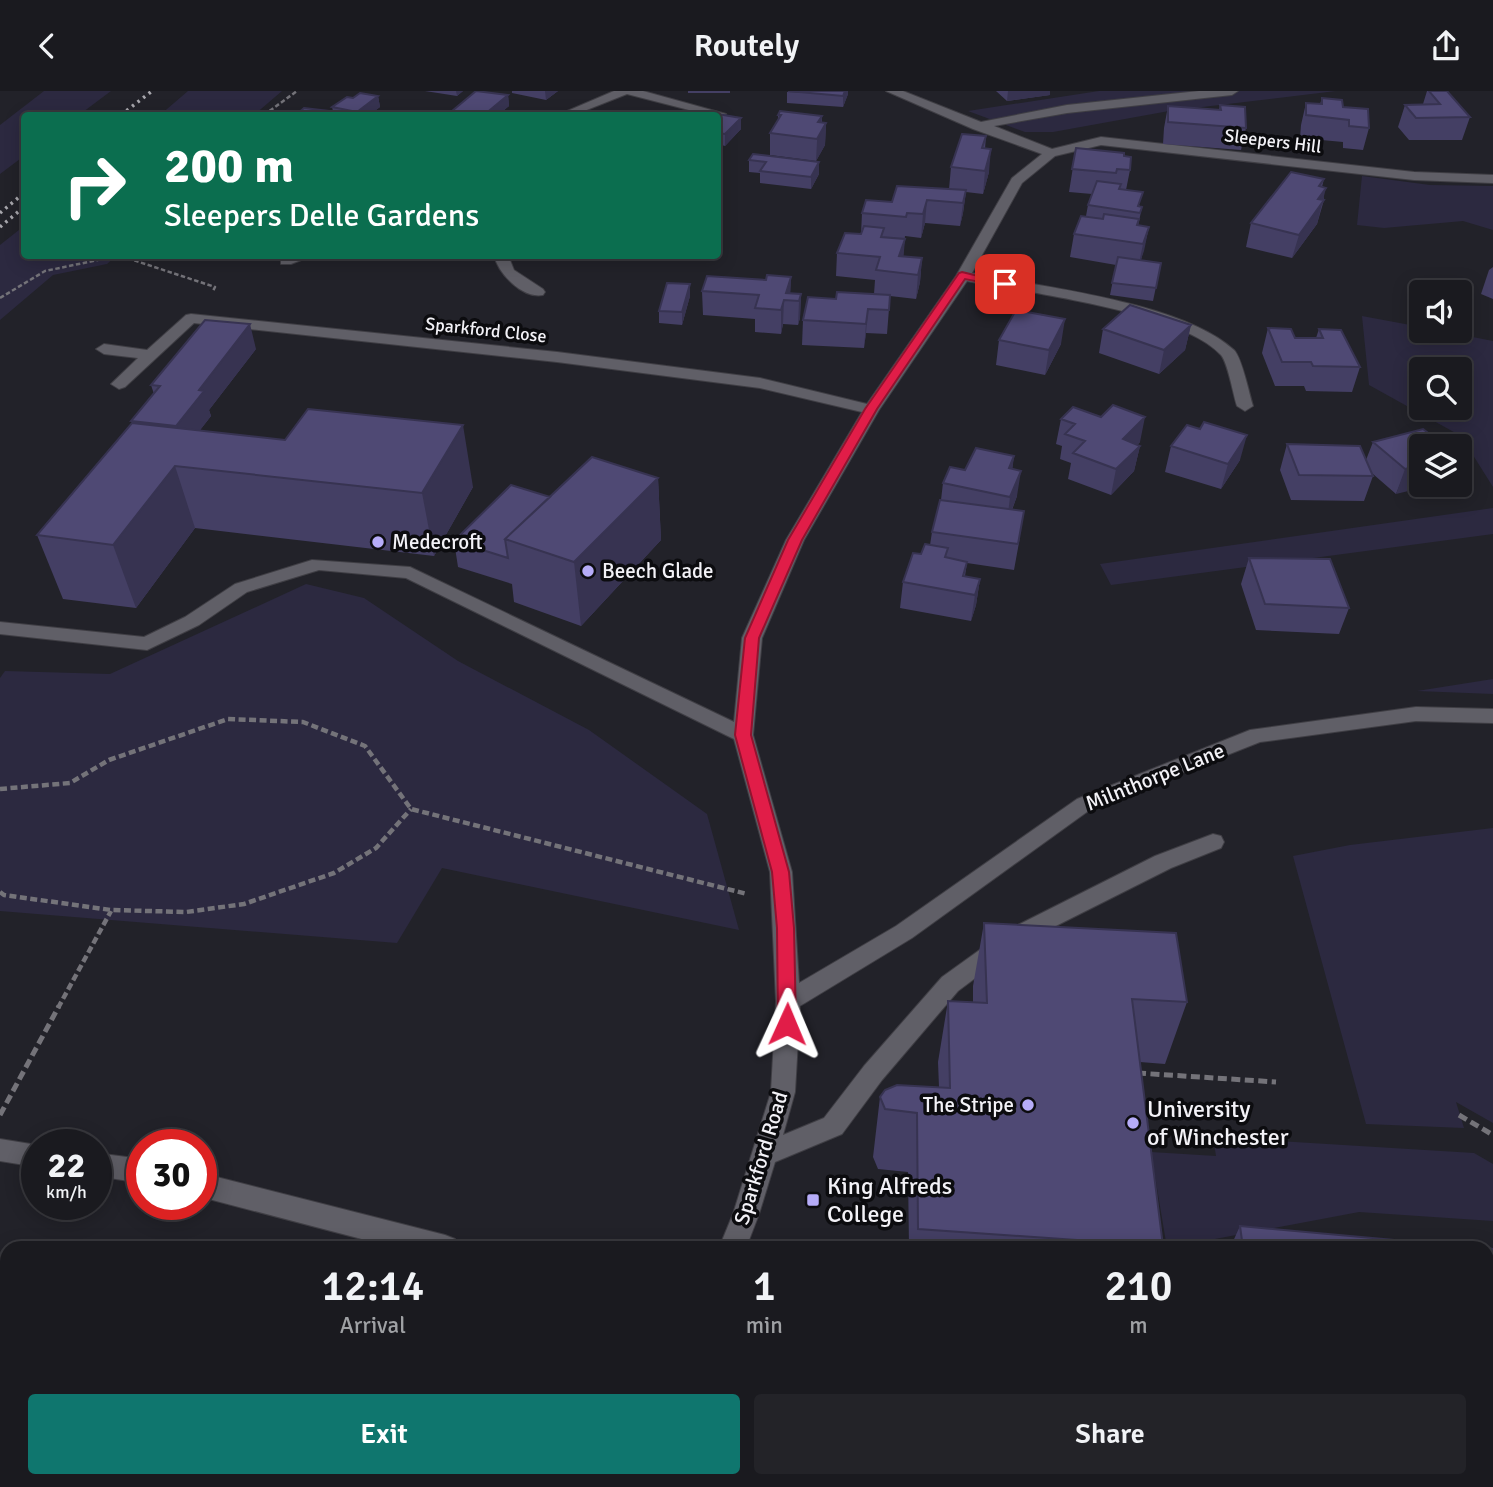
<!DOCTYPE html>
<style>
:root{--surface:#1a1a1f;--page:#232328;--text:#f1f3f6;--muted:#9fa1a4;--line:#38383d;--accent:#0f766e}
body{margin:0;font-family:Signika,sans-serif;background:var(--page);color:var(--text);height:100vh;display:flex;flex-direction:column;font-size:26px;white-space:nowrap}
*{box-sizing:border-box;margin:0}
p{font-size:23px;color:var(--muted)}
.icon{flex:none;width:38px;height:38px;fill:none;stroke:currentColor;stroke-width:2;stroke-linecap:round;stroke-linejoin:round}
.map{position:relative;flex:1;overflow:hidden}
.sheet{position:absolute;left:0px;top:1150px;width:1494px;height:247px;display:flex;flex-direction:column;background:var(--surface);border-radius:21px 21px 0 0;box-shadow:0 4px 18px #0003,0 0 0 2px var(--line)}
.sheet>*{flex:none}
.guide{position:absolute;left:21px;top:21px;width:700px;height:147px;border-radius:7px;box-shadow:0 4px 18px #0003,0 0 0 2px var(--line);background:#0b6e4f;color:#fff;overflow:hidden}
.controls{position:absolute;left:1409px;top:189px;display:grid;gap:14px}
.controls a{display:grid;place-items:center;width:63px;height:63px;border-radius:7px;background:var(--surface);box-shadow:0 4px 18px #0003,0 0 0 2px var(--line);font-size:35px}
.speed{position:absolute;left:21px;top:1038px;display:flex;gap:14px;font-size:35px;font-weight:700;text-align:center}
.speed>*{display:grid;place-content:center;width:91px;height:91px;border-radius:50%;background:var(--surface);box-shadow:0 4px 18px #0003,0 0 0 2px var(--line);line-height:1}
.speed small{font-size:18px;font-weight:400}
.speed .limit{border:10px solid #d22;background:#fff;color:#111}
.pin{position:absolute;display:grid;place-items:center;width:60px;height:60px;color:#fff;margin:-30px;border-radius:14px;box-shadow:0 4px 10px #0006}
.me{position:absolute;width:77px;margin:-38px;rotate:1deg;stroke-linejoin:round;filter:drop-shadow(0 0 5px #0008)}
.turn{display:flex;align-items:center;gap:24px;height:147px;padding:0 28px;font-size:32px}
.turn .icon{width:91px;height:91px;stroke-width:2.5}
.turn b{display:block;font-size:49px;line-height:60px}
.eta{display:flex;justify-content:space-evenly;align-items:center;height:119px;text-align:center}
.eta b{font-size:42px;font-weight:600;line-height:49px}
.action{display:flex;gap:14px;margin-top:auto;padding:14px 28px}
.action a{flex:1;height:80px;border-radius:7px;background:var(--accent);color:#fff;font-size:28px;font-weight:600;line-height:80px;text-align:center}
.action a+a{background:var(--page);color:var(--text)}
header{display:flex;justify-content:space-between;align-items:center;height:91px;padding:0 28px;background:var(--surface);font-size:32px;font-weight:600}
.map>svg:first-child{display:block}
.green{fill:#2c2940;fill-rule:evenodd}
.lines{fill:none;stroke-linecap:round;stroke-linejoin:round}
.minor-casing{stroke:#3f3e44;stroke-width:2}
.path-far2{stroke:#747379;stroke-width:2.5;stroke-dasharray:4.5 2.5;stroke-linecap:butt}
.path-far1{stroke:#747379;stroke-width:4.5;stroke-dasharray:7 3.5;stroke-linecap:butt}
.path{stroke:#747379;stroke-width:5;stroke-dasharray:9 4.5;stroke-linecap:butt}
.minor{fill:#605f67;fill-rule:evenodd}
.rail{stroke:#a8a7ad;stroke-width:3.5;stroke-dasharray:2.5 4.5;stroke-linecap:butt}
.wall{fill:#443f64}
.shaded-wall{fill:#373351}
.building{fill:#4f4974;stroke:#373351;stroke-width:2}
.route{fill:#e11d48;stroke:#92132f;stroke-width:2}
.poi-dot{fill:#b6acf8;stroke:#0c0c0f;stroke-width:2.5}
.labels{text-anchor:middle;stroke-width:7;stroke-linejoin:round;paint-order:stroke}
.far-street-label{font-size:18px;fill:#f3f2f7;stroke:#0c0c0f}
.poi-label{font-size:21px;fill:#f3f2f7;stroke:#0c0c0f;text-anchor:start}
.street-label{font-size:21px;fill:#f3f2f7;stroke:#0c0c0f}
.near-poi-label{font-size:24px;fill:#f3f2f7;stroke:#0c0c0f;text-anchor:start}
</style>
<header><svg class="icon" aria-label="back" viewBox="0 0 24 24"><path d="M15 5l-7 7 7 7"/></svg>Routely<svg class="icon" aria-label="share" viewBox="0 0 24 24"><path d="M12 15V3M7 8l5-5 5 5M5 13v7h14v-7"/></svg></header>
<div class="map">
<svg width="1493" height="1396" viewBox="0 0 1493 1396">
<rect width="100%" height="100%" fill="#222229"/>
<path class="green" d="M44,0H111L79,24H24V65L0,83V34Z
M188,0H282L254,24H160Z
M1099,0H1336L1169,20L1053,41H1025L968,20Z
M1362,85L1430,94L1493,95V139L1463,130L1384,137L1357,134Z
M24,135V164L116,165L107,173L53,184L0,229V154Z
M1362,225L1421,236V240H1442L1493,250V396L1461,345L1369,294ZM1421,278H1460V317H1421Z
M1493,417V443L1111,494L1100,473Z
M306,493L364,507L458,570L589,639L707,723L739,839L442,777L397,852L0,820V587L5,580L110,583Z
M1493,588V603L1417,600Z
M1493,737V1032L1456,1011L1464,1037L1366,1033L1293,765L1350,754Z
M1213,1046L1474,1062L1493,1073V1130L1359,1121L1167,1157L1151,1061L1216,1065Z
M1151,1390H1270H1239V1396H1148Z"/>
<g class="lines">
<defs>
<path id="minor" d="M614,0H643L726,23L720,27L627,3L574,24H558Z
M886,0H903L981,31L1067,14L1199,0H1238L1232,4L1067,22L994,35L1052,58L1101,46L1414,81L1493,84V92L1414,89L1101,54L1055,65L1022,92L972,182C1042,196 1182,211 1234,259C1242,267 1249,302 1253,315L1245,320L1237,315C1233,303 1228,272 1221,264C1183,221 1026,201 967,190L879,319L804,449L762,547L753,644L792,781L799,892L896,835L1077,708L1250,639L1416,616L1493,618V632L1416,630L1260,651L1091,718L912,847L800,915L795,1001L783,1044L824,1027L864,975L942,886L1006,840L1155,765L1213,743L1221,745L1224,751L1221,757L1171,777L1022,852L958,900L882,989L842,1043L775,1071L759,1123L746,1157H719L733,1123L771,1001L776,910L770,781L734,648L406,487L319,479L247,501L199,534L147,559L0,543V531L144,546L185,526L235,493L312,469L410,476L734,631L742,547L786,449L862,321L760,297L557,271L194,232L125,296L119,298L111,293L138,267L104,263L96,258L104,253L147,259L186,224L191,223L557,261L760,287L867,313L956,185L1012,87L1042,63L973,38Z
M290,164H314L291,173H281V167Z
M494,164H508L514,179L543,198L545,201L543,204C523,208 498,183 494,164Z
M0,1048L37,1054V1076L0,1070Z
M96,1062L142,1068V1092L96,1085Z
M201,1082L445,1144L455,1148L458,1157H396L201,1106Z
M84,1390H121L119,1396H81Z
M315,1390H345L343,1396H312Z
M628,1390H658L656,1396H625Z"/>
</defs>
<use href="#minor" class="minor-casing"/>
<path class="path-far2" d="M264,24L297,0
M121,165L215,196L213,200
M0,207L45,180L122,164"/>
<path class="path-far1" d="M0,698L70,692L109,669L228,628L303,631L365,655L411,718L747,803
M0,801L4,804L111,819L186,821L244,813L334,782L376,757L411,718
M58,917L111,820"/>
<path class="path" d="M1137,982L1276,991
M0,1024L59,915
M1459,1024L1493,1044
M1071,1396L1072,1390"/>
<use href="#minor" class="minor"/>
<path class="rail" d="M121,24L152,0
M0,122L24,102
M0,136L24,116"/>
</g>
<path class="wall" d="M425,0H463L457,5Z
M512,0H558L546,9L512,2Z
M688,0H730V2H688Z
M996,0H1050V4L1007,10Z
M1427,0H1447L1470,26L1462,49H1409L1398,36L1405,14L1423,13Z
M787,1L848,3L843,16L787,12Z
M508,4L509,15L498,24H452V20Z
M378,5L380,16L369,24H296L333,20L332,16L353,7Z
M1322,7L1343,16L1369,37L1363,59L1343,57V51L1300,47L1301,34L1306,12L1320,13Z
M1220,14L1246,37L1241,59L1163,53L1164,37L1168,15L1219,19Z
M718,24L741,27V38L725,55L718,53Z
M778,24L822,25V31L826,32L825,54L816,70L770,64V42L778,30Z
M986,45L985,58L989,81L983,103L966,101L963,122L960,135L925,132L921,147L905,145L903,165L922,167L920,191L916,208L890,205L887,243L866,242L864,257L802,254L803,229L836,208L874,203L875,189L836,185L837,162L861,143L862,122L892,111L949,98L951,76Z
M1076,57L1124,65L1130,79L1126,99L1140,115L1142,116L1138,135L1149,136L1141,169L1161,172L1153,210L1110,204L1116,174L1070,166L1074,143L1086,125L1088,114L1092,103L1069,101Z
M753,63L819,83L811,98L760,92V82L749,81V69Z
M1324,88L1322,96L1324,109L1317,133L1292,167L1246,156L1251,132Z
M1493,176V208L1481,203L1489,179Z
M791,186L790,202L801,203L800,227L798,234L783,233L781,243L755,241V228L703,224L702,200Z
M690,205L682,234L659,232V220Z
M1191,234L1185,259L1159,283L1099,262L1103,238Z
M1268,237L1295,247H1316L1319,238L1360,276L1352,301L1306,300L1304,295H1275L1262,262Z
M999,249L1061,253L1045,284L996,274Z
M256,258L209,319L211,325L200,339L473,396L434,465L195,437L136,517L63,508L37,444L132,332L131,330L154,303L151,294Z
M1061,328L1140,351L1137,354L1140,355L1134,380L1111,404L1068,388L1071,372L1060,368L1062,355L1056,353Z
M1200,338L1240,369L1221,398L1165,381L1171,355Z
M1423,338L1396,403L1373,383V385L1364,410L1291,409L1280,379L1287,353L1366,369L1373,351Z
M1014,365L1012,378L1017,405L1012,419L1020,446L1014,479L967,472L965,485L980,488L976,514L971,530L900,517L903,491L921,463L930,454L932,441L941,409L943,392L965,379Z
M658,387L661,449L581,535L514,511L512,493L458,476L454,450L550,406Z
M1249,467L1349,517L1339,543L1256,539L1241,493Z
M984,832L1187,911L1165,973L1140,971L1163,1155L1162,1157H909L908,1081L878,1078L873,1066L880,1006L939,996L938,971L948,910L973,911V895Z
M1240,1135L1483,1157H1230Z
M794,1390H1052L1051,1396H795Z
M1239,1390H1488L1493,1396H1239Z"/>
<path class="shaded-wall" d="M456,0H463L457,5Z
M545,0H558L546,9Z
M845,0H848V3L843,16V5Z
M1008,0H1050V4L1007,10Z
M508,4L509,15L498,24H484Z
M378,5L380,16L369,24H357V21Z
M822,25L821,41L826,32L825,54L816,70L818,31Z
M741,27V38L725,55V43Z
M991,58L989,81L983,103L985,80Z
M819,71V83L811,98V86Z
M1326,97L1317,133L1292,167L1299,144L1318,108Z
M966,99L963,122L960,135L963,112Z
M927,109L925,132L921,147L923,123Z
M1149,136L1144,160L1138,177L1143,153Z
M905,148L903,172L899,165Z
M922,167L920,191L916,208L918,184Z
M791,186L790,209L786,202Z
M690,193V205L682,234V221Z
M801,203L800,227L798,234L799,210Z
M784,209L783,233L781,243V219Z
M868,218L866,242L864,257L866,233Z
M1065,228L1061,253L1045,284L1049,259Z
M250,233L256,258L209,319L211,325L184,360L176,335L199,299Z
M1191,234L1185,259L1159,283L1164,259Z
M1145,326L1140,351L1118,374L1123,348Z
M463,334L473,396L434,465L422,402Z
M1247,344L1240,369L1221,398L1228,373Z
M1140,355L1134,380L1111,404L1116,378Z
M1014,365L1011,390L1009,377Z
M1421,374V394H1433L1396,403L1405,378Z
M175,375L195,437L136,517L113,454Z
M1021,380L1017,405L1007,431L1010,406Z
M658,387L661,449L581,535L574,471Z
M980,488L976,514L971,530L975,504Z"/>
<path class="building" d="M476,0L508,4L484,24L452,20Z
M788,0H845L843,5Z
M1429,0H1447L1470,26L1416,27L1405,14L1440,13Z
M360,2L378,5L357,21L332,16L347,6L353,7Z
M1322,7L1342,9L1343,16L1368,18L1369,37L1349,35V29L1306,24V12L1322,13Z
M1220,14L1245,16L1246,37L1168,31V15L1221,19Z
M304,17L355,23L354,24H296Z
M700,20L741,27L725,43L718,42V24H695Z
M780,20L822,25L818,31L826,32L817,48L770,42L781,24H778Z
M962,43L986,45L982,57L991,58L985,80L951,76Z
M1076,57L1124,62V65L1131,66L1130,79L1117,78L1116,82L1072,78Z
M753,63L819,71L811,86L760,80L766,71L749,69Z
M1291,81L1324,88L1319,95L1326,97L1318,108L1324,109L1299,144L1251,132Z
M1097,90L1121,93L1119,98L1143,101L1138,115L1142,116L1140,122L1088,114Z
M897,95L966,99L963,112L927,109L923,123L907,122L906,126L862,122L866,109L892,111Z
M1104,123L1139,128L1137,134L1149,136L1143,153L1074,143L1081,125L1103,128Z
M864,135L884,137L881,146L905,148L899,165L922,167L918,184L876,179L880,166L837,162L845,142L861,143Z
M1118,166L1161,172L1156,197L1112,192Z
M767,184L791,186L786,202L801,203L799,210L784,209L781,219L755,217L759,204L702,200L707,185L766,189Z
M667,192L690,193L682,221L659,220Z
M837,201L890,204L889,219L868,218L866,233L803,229L808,206L836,208Z
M1130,214L1191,234L1164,259L1103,238Z
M1016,219L1065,228L1049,259L999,249Z
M205,229L250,233L199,299L204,300L176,335L131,330L160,295L151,294Z
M1268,237L1291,238L1295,247H1323L1319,238L1341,239L1360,276L1313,275L1311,271H1282Z
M1113,314L1145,326L1123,348L1140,355L1116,378L1073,362L1085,350L1065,343L1075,333L1061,328L1073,316L1101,326Z
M308,318L463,334L422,402L175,375L113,454L37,444L132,332L285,349Z
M1204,331L1247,344L1228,373L1171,355L1187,334L1200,338Z
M1423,338L1445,355H1421V374L1405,378L1373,351Z
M1287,353L1360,355L1373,385L1299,384Z
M976,357L1014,365L1009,377L1021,380L1010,406L943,392L950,376L965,379Z
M592,366L658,387L574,471L505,448Z
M511,394L550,406L505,448L508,467L454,450Z
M940,409L1024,420L1018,453L932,441Z
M925,453L948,457L945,466L967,471L963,485L980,488L975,504L903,491L913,462L921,463Z
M1249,467L1330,468L1349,517L1265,513Z
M984,832L1176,842L1187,911L1132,908L1163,1155L918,1138L917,1022L885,1018L880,1006L885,999L897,994L950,997L948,910L987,912Z
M1240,1135L1483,1157H1243Z
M1488,1157L1493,1158V1396H1277L1276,1390H1488Z
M799,1390H1052L1051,1396H800Z"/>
<path class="route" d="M962,181L1011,193L1005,196L965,188L877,318L802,449L759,547L751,644L789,781L794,837L796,933L793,938L787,940L781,938L778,933L777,837L772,781L735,644L745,547L788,449L865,318L959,182Z"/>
<g class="poi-dot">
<circle cx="378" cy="451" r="7"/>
<circle cx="588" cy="480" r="7"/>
<circle cx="1028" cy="1014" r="7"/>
<circle cx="1133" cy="1032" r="7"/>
<rect x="806" y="1102" width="14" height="14" rx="3.5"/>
</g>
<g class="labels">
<g class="far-street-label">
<text transform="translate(1273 50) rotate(7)" y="6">Sleepers Hill</text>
<text transform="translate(486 239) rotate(6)" y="6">Sparkford Close</text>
</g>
<g class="poi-label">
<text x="392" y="458">Medecroft</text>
<text x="602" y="487">Beech Glade</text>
<text x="1014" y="1021" text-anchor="end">The Stripe</text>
</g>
<g class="street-label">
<text transform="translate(1155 686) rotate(-22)" y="7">Milnthorpe Lane</text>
<text transform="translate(761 1067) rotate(-73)" y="7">Sparkford Road</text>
</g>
<g class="near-poi-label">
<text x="1147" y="1026">University<tspan x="1147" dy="28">of Winchester</tspan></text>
<text x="827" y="1103">King Alfreds<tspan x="827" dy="28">College</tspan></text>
</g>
</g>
</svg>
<div class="controls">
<a><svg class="icon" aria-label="sound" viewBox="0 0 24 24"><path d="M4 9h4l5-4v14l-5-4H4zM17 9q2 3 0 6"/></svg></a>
<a><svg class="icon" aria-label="search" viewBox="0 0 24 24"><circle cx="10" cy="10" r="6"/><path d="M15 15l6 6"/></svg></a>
<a><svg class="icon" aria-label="layers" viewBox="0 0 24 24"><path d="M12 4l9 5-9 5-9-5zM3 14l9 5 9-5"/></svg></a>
</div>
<div class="speed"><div>22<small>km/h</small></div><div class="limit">30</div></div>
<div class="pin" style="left:1005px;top:193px;background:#d93025"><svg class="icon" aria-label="arrive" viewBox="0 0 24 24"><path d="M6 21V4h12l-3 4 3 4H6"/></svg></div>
<svg class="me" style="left:787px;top:933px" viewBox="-20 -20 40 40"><path d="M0-17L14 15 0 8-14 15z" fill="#e11d48" stroke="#fff" stroke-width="4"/></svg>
<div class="guide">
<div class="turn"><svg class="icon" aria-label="right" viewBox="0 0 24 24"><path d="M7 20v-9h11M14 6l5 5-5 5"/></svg><div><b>200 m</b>Sleepers Delle Gardens</div></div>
</div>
<section class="sheet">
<div class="eta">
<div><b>12:14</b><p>Arrival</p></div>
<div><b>1</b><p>min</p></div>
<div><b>210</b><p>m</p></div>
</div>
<div class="action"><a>Exit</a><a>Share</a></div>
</section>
</div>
